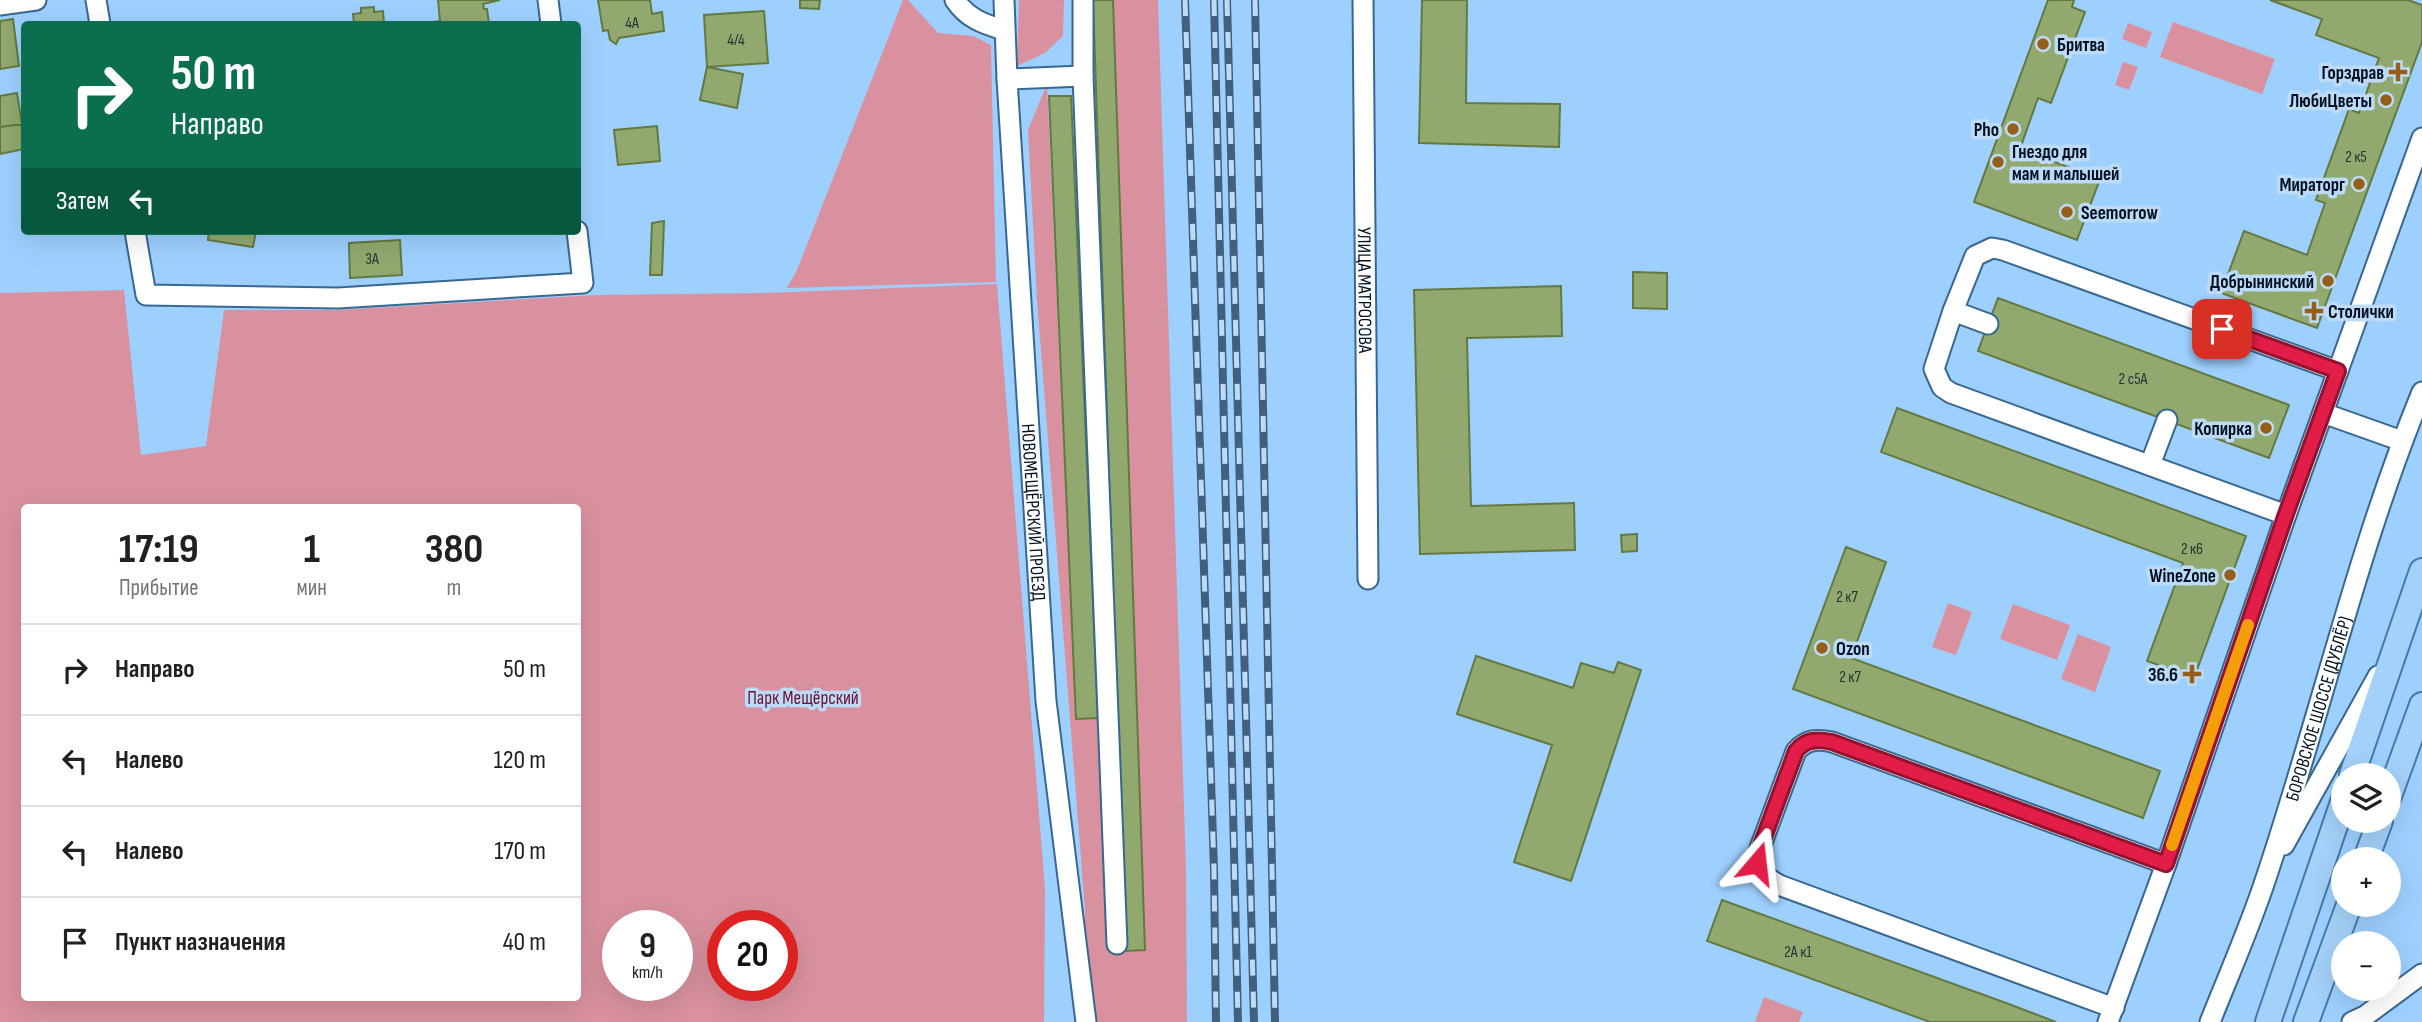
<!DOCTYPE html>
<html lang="ru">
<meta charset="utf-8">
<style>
:root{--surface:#fff;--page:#f2f2f2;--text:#202124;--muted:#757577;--line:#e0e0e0}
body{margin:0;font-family:"Sofia Sans Condensed",sans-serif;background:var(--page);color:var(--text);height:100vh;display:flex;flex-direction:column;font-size:26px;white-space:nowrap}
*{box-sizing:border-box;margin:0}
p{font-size:23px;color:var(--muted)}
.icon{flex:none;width:38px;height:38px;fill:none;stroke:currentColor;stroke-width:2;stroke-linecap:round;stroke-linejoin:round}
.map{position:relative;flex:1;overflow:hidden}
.sheet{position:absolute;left:21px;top:504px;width:560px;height:497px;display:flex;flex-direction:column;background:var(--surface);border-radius:7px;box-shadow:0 7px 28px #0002}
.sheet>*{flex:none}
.hud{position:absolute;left:21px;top:21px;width:560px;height:214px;border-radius:7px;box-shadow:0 7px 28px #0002;background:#0b6e4f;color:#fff;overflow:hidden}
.fabs{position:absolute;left:2331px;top:763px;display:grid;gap:14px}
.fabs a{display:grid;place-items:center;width:70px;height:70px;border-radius:50%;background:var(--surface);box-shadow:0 7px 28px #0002;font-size:35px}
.speed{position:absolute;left:602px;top:910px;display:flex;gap:14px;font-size:35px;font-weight:700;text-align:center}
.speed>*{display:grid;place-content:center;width:91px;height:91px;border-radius:50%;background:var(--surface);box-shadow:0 7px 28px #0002;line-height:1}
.speed small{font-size:18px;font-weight:400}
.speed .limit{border:10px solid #d22;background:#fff;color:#111}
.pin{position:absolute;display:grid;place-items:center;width:60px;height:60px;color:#fff;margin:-30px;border-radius:14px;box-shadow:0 4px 10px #0006}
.me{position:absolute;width:77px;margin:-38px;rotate:17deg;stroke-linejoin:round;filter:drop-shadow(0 0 5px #0008)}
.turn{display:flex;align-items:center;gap:24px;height:147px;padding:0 35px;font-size:32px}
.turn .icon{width:91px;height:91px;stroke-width:2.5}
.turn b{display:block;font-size:49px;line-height:60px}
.then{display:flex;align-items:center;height:66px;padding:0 35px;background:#0003;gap:14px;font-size:26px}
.eta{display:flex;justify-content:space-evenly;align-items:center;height:119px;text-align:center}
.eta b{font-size:42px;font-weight:700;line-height:49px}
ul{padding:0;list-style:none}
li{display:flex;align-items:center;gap:21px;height:91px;padding:0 35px;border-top:2px solid var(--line)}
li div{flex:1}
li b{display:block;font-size:26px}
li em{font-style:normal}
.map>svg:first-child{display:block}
.green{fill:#da919f;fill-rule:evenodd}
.building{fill:#91a96f;stroke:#637941;stroke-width:2}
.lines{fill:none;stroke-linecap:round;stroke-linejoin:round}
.minor-casing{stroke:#386790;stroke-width:23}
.major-casing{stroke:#447aaa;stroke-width:28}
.minor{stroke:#fff;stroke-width:19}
.major{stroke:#a4d1f9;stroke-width:24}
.rail-casing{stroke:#42607d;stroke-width:8}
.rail{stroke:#bddbf7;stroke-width:5;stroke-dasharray:16;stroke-linecap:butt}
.route-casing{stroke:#92132f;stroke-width:18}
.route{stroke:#e11d48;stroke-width:12}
.slow{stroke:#f59e0b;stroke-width:12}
.poi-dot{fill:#965f19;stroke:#bddbf7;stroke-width:2.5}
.labels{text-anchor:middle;stroke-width:7;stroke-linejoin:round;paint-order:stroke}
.number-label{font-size:16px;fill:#253634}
.poi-label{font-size:19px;font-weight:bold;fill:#011020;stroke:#bddbf7;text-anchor:end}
.street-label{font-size:19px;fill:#011020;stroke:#bddbf7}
.park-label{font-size:19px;fill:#6e1131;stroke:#bddbf7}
</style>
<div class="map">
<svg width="2422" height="1022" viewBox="0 0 2422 1022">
<rect width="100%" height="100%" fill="#9ed0ff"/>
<path class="green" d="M903,0H908L938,33L973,36L991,45L996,282L787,288L797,270Z
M1019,0H1064L1063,36L1045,53L1017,66Z
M1113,0H1158L1186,869L1187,1022H1083L1085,910L1037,300L1028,130L1047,84L1076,718H1098L1112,951L1145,950Z
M2173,22L2275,59L2262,94L2160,57Z
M2128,23L2152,32L2146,48L2122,39Z
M2123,62L2138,67L2129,90L2115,85Z
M997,284L1045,889L1044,1022H0V293L124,290L141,455L206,446L224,310H336L596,295L764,293ZM24,508H578V998H24ZM618,926H677V985H618ZM723,926H782V985H723Z
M1948,603L1972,612L1956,655L1932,647Z
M2013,604L2070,625L2057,660L2000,639Z
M2078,634L2111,647L2095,692L2061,679Z
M1764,997L1803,1012L1799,1022H1755Z"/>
<path class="building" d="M438,0H500L483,4L484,9H487L489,24H433L432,22L440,21Z
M598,0H650L652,14L662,12L664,31L619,38L616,44L610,40L608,30L603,31Z
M800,0H820L819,9L800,8Z
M1093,0H1113L1145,950L1125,951Z
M1422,0H1467L1466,103L1560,104L1559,147L1419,143Z
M2048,0H2074L2072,7L2085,12L2051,103L2038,98L2020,149L2100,179L2077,240L1974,202Z
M2270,0H2408L2422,5V42L2317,328L2221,293L2244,231L2307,255L2325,203L2316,200L2349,109L2359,113L2379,58L2316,35L2322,19Z
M374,7V12L383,11L384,24H354L353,14L361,13V8Z
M764,11L768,63L707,67L704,15Z
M13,19L19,66L0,69V21Z
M707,67L743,74L737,108L700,100Z
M17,93L22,124L0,127V96Z
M1049,96H1071L1098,718L1076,719Z
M22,124L24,149L0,154V127Z
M657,126L660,161L618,165L614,130Z
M664,221L662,275H650L652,223Z
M209,231H256L253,247L208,240Z
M400,240L402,275L350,278L349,243Z
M1633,272L1667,273V309L1633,308Z
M1561,286L1562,336L1467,338L1471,506L1574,503L1575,550L1420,554L1414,290Z
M1998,298L2289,405L2269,458L1978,351Z
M1897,408L2246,536L2194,678L2147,661L2183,563L1881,452Z
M1637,534V551L1622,552L1621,535Z
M1846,547L1886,562L1851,658L2160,771L2143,818L1793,689Z
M1476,656L1573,688L1581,663L1614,673L1618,662L1641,670L1571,881L1514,862L1552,745L1457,714Z
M1722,900L2006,1003L2056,1022H1930L1763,961L1707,941Z"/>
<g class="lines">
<defs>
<g id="minor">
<path d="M96,0L100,24"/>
<path d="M548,0L551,24"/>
<path d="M955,0C967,18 983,24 1004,30"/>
<path id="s1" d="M1004,0L1007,79L1046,701L1086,1022"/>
<path d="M1083,0V76L1117,944"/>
<path id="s2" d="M1363,0L1368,579"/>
<path d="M0,5L36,0"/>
<path d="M1007,79L1083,76"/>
<path d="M135,231L146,295L338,298L583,283L577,231"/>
<path d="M1953,311L1988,324"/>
<path d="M2323,413L2402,441"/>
<path d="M2150,465L2167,420"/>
<path d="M2286,515L1951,393L1942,387L1934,369L1953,311L1975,256L1992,248L2003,250L2338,371"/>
<path d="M2284,845L2378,676"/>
<path d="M2114,1008L1779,885C1762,875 1754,868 1760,848L1796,751C1807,739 1817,739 1832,742L2166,864"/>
<path d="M2108,1022L2166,864L2286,515L2422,138"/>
<path id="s3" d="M2210,1022C2229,974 2250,927 2266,878C2320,717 2357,550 2422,392"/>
<path d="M2352,1022L2365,1016L2422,974"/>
</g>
<path id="major" d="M2352,775L2422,571
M2389,796L2422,705
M2366,859L2380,821
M2268,1022L2343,802
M2306,1022L2349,905"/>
</defs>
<use href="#minor" class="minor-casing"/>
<use href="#major" class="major-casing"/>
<use href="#minor" class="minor"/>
<use href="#major" class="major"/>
<defs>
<path id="rail" d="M1185,0L1214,869L1216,1022
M1214,0L1238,1022
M1227,0L1254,1022
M1255,0L1275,1022"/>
</defs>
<use href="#rail" class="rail-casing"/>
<use href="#rail" class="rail"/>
</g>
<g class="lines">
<defs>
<path id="route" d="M1757,863L1760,848L1796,751C1806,739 1817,739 1832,742L2166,864L2286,514L2338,371L2222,329"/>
</defs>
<use href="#route" class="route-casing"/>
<use href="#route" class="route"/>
<path class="slow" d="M2172,845L2248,625"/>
</g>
<g class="poi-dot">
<circle cx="2043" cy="44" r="7"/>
<path d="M2394.5 61.5h7v7h7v7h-7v7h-7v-7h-7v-7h7z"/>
<circle cx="2386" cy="100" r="7"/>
<circle cx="2013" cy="129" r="7"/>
<circle cx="1998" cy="162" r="7"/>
<circle cx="2359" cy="184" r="7"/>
<circle cx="2067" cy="212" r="7"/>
<circle cx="2328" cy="281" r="7"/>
<path d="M2310.5 300.5h7v7h7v7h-7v7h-7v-7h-7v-7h7z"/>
<circle cx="2266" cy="428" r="7"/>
<circle cx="2230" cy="575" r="7"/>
<circle cx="1822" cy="648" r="7"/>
<path d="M2188.5 663.5h7v7h7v7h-7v7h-7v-7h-7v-7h7z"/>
</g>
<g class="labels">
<g class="number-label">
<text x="632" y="28">4А</text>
<text x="736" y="45">4/4</text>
<text x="2356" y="162">2 к5</text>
<text x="372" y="264">3А</text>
<text x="2133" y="384">2 с5А</text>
<text x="2192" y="554">2 к6</text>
<text x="1847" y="602">2 к7</text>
<text x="1850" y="682">2 к7</text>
<text x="1798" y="957">2А к1</text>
</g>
<g class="poi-label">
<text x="2057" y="51" text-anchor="start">Бритва</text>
<text x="2384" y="79">Горздрав</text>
<text x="2372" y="107">ЛюбиЦветы</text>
<text x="1999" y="136">Pho</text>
<text x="2012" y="158" text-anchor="start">Гнездо для<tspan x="2012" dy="22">мам и малышей</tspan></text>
<text x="2345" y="191">Мираторг</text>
<text x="2081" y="219" text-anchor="start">Seemorrow</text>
<text x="2314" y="288">Добрынинский</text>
<text x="2328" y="318" text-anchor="start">Столички</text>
<text x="2252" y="435">Копирка</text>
<text x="2216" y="582">WineZone</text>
<text x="1836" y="655" text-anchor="start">Ozon</text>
<text x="2178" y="681">36.6</text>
</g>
<g class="street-label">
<text dy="7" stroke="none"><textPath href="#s2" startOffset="290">УЛИЦА МАТРОСОВА</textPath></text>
<text dy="7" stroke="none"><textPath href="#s1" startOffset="513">НОВОМЕЩЁРСКИЙ ПРОЕЗД</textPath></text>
<text dy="7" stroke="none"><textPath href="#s3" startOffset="332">БОРОВСКОЕ ШОССЕ (ДУБЛЁР)</textPath></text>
</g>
<g class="park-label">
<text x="803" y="704">Парк Мещёрский</text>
</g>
</g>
</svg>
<div class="fabs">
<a><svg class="icon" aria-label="layers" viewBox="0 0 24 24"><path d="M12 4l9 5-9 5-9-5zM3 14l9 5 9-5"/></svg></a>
<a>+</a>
<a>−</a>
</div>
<div class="speed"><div>9<small>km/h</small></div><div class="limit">20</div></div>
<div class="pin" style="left:2222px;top:329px;background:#d93025"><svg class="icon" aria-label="arrive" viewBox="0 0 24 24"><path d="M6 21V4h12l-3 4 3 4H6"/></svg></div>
<svg class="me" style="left:1757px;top:863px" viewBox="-20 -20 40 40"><path d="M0-17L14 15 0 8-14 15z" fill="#e11d48" stroke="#fff" stroke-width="4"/></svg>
<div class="hud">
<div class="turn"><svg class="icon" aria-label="right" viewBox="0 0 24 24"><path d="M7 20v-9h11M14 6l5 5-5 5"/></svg><div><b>50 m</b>Направо</div></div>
<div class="then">Затем<svg class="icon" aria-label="left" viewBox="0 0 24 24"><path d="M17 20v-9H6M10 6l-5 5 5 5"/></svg></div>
</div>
<section class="sheet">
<div class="eta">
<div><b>17:19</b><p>Прибытие</p></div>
<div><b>1</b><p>мин</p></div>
<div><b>380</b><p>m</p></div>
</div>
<ul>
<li><svg class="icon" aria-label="right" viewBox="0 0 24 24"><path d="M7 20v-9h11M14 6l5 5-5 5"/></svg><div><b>Направо</b></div><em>50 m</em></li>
<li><svg class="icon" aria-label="left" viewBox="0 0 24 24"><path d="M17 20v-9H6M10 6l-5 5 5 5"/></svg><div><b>Налево</b></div><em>120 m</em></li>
<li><svg class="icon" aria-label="left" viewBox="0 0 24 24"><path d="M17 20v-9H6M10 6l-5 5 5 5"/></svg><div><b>Налево</b></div><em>170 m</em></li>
<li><svg class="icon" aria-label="arrive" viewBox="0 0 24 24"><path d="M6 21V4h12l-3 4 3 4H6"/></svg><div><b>Пункт назначения</b></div><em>40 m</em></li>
</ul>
</section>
</div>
